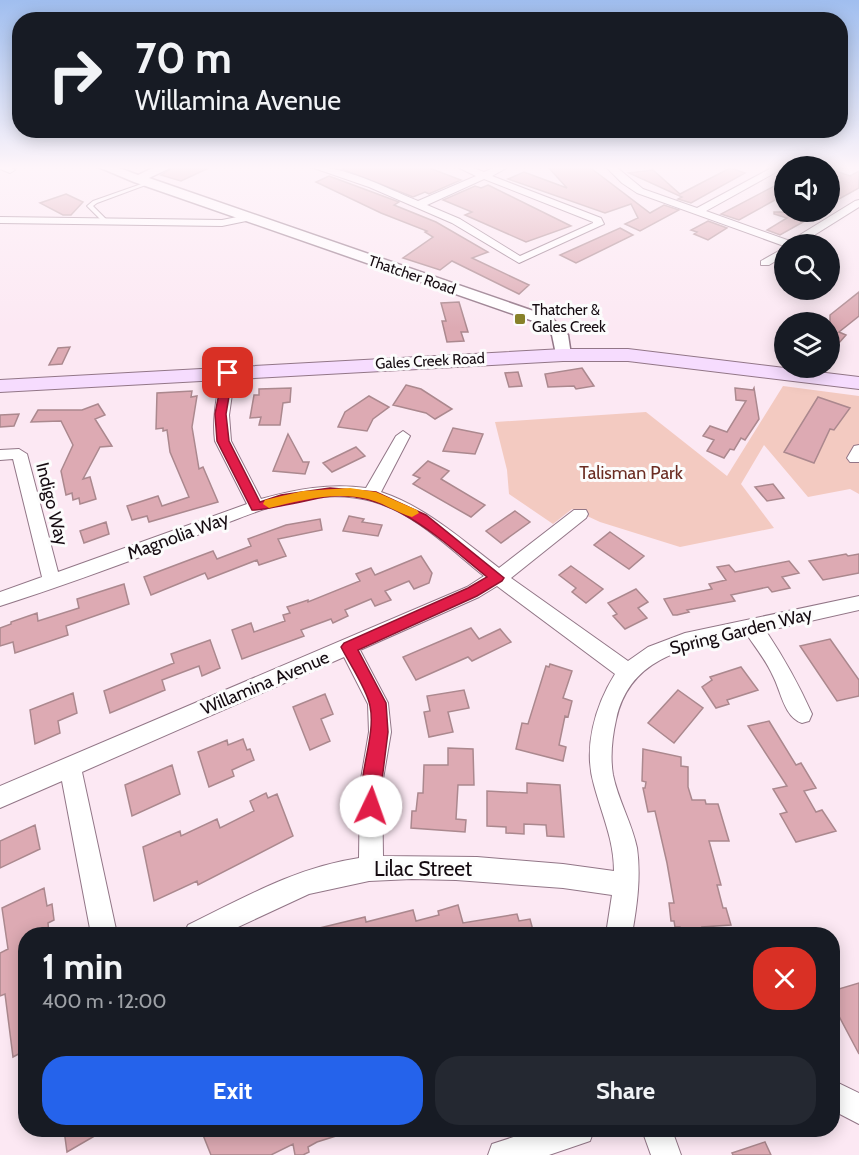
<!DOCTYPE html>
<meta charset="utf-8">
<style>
:root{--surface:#171b24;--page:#242831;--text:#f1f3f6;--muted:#9ea1a6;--accent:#2563eb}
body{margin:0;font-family:Cabin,sans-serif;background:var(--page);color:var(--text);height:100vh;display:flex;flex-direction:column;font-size:22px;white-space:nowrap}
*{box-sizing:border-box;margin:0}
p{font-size:20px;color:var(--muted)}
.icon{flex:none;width:33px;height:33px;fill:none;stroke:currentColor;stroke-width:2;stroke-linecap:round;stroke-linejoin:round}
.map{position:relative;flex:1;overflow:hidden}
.details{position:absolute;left:18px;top:927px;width:822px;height:210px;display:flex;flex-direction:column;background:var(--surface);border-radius:24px;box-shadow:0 3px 15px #0003}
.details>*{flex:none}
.top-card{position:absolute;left:12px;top:12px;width:836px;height:126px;border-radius:24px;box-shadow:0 3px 15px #0003;background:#171b24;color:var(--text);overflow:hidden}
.fabs{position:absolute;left:774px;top:156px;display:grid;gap:12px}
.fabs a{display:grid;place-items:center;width:66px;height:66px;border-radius:50%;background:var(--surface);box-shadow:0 3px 15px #0003;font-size:30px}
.pin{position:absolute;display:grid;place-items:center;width:51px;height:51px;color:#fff;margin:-26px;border-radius:12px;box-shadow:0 3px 9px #0006}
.me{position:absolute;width:66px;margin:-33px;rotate:3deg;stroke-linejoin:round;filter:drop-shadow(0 0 4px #0008)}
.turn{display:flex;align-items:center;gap:21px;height:126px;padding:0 24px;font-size:27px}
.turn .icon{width:78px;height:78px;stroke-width:2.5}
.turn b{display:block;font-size:42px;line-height:51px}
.round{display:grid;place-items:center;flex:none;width:63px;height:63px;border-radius:24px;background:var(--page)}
.summary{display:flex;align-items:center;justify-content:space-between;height:102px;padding:0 24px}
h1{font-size:36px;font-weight:700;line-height:45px}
.button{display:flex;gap:12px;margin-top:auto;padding:12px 24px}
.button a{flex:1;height:69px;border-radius:24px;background:var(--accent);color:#fff;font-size:24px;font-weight:700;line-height:69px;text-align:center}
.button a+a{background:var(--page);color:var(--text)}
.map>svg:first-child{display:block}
.green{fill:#f3cac1}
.building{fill:#ddaab3;stroke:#ab888e;stroke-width:1.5}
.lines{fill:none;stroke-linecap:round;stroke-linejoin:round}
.service-casing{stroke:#927687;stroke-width:2}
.minor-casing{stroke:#927687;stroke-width:2}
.tertiary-casing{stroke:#927687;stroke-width:3}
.secondary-casing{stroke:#927687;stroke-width:2}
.service{fill:#fff;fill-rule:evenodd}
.minor{fill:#fff;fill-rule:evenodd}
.tertiary{fill:#fff;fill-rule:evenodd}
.secondary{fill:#f6dcfe;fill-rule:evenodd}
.route{fill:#e11d48;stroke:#92132f;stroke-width:1.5}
.slow{fill:#f59e0b}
.poi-dot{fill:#878129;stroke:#fcfcfc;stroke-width:2}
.labels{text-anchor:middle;stroke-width:6;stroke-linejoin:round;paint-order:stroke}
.far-street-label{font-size:15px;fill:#150b11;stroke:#fcfcfc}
.far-poi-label{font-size:15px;fill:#150b11;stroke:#fcfcfc;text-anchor:start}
.park-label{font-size:18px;fill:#6a2c22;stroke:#fcfcfc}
.street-label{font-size:18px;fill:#150b11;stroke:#fcfcfc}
.near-street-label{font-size:21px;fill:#150b11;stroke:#fcfcfc}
</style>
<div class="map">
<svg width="859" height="1155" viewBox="0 0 859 1155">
<rect width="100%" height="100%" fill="#fce8f3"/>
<path class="green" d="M783,386L859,396V494L850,489L808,497L764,445L741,484L774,528L680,547L600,522L572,509L553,524L509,494L507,470L495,422L646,412L727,476Z"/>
<path class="building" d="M176,166H213L181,181L161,175Z
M347,166H424L461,180L429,194L425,192L413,197L342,169Z
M565,166H588L650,213L664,205L679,210L640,231L625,224L638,218L631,204L605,213L508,179L524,172L567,188L549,168Z
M730,168L745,173L691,203L678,199L682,197L629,173L653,170L680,194Z
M830,169L850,176L859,171V188L830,204V191L833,189L830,183Z
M329,176L399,202L394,205L436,222L488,252L472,258L529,285L519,294L452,261L440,270L403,258L433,237L425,232L427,231L381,213L316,182Z
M784,181V195L739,220L721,214Z
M488,185L571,226L526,242L465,215L472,212L443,200L475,186L481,188Z
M66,194L83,202L71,215H63L40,203Z
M774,212H821L780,235L767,230L787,218L774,214Z
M708,221L727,228L708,240L694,234L697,232L691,230Z
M620,228L633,235L576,263L560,255Z
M859,292V316L839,332L846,335L830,353V315Z
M459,302L468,332H461L464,341L447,342L442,321H446L441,303Z
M70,347L62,364L49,365L58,348Z
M582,368L594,386L576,389L574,386L548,387L545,374Z
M518,372L522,386L509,387L505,373Z
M406,385L421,389L452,409L435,419L426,413L393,405Z
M291,388L290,402L283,403L280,425H259L261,417L250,418L254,395H259V389Z
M735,388L753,390L754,388L759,419L745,440L741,438L734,450L730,449L724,458L707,451L714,440L703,436L710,426L727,432L746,401L736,400Z
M192,391L191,397L197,396L192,427L199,469L203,467L218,502L149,522L147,516L132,520L127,506L158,496L162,506L189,497L170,452L167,430L163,431V428L156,429L157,393Z
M369,396L389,407L373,419L367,431L338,427L345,412Z
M818,397L850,408L834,430L830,429L814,463L784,452Z
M98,404L105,415L95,419L112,446L100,447L83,479L90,477L96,499L80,504L79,498L73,500L72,493L66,495L61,471L73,445L61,421L31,422L38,410H82Z
M19,414L14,426L0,427V415Z
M453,428L483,434L475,454L443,451Z
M288,434L303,462H309L305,474L273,471Z
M356,447L365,456L332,472L323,463Z
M428,461L449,471L441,479L485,505L471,517L413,484L420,478L413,475Z
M773,484L784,498L767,501L755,487Z
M515,511L530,522L501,543L486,531Z
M349,516L364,519L362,522L382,525L378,536L343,531Z
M320,519L322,530L278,539L286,556L259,565L257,560L208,579L205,573L151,595L144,577L213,551L217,559L251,546L248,539L286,525Z
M106,522L109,534L84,543L80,531Z
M610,532L644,556L629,569L594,545Z
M846,554L848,556L859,554V573L823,580L809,561Z
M421,556L432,573L429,583L414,589L409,581L385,591L391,600L375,606L371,599L345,610L348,616L333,623L331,619L301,630L304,636L242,659L232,630L251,623L254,632L285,621L283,615L290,613L287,607L308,600V602L360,581L356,574L371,568L375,575Z
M789,561L799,573L782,577L790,588L772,592L768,587L731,595L735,601L687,610L689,612L677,615H673L664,599L712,589L709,584L726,580L717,567L729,565L735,572Z
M571,566L603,589L586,603L572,592L576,588L559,575Z
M124,584L129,604L66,626L68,635L15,653L13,642L0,646V628L11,624V622L37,613L38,621L79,608L77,599Z
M636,589L648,602L638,608L647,618L625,629L613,616L617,614L608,603Z
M471,628L479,639L500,629L511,642L472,661L468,657L416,680L403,657Z
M830,639L859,680V696L837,701L800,646Z
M210,640L220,668L202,676L199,666L162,680L165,690L110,713L104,691L174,663L171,654Z
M550,664L572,671L563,698L572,701L568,717L565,716L559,745L566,747L563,761L516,749L522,723L528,724L546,666L549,667Z
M741,667L758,690L727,700L729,704L716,708L702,687L712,680L710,677Z
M464,690L469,708L448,712L453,732L429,737L424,712L430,711L427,696Z
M678,690L703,708L674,743L648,723Z
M73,693L77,713L58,721L60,733L35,744L30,710Z
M325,694L333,714L321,719L330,741L310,750L293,707Z
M769,721L796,765L801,763L816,788L804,791L816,812L822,810L836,831L796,842L780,814L787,812L773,789L787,786L748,726Z
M243,739L247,750L250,749L254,760L232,770L234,776L209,787L198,752L227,740L228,745Z
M448,748L473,749L474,785H458L456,819L466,820L465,832L411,828L412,811H416L418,793H423L424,765H448Z
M643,749L681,757V766L688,767V787L692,800H705L706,804H718L729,841H709L721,885H717L723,908H726L731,925L702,927L704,934H682L680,927H675L674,921H671L669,903H674L667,863L655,811L648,812L643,788H645L646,782L642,781Z
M172,765L180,794L132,816L125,785Z
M527,783L560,785L564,837L547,836L546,825L524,824V834L506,833V827L487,826V791L527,793Z
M266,793L268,798L277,794L293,836L198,885L197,881L154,901L143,847L180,831L181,836L217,819L220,828L254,811L250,801Z
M35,825L40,849L0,868V841Z
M44,888L47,906L52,904L54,920L48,923L49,934H26V1050L13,1057L5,994L0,996V953L8,949L2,908Z
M458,905L463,923L517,914L519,921L530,919L534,934H312L311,930L365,917L366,922L413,910L416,921L439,915L438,911Z
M859,983V1054L832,1003V991Z
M64,1130H105L67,1152Z
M201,1130H349V1132L317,1142L308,1147L309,1152L303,1155H295L293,1144L271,1155H211Z
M765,1142L771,1155H733L732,1153Z"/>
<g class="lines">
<defs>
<path id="service" d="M147,182L151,183L97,203L93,206L107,220V222H103L87,206L93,201Z"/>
<path id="minor" d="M0,166H9L15,170L10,173L0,169Z
M308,166C345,166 384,187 418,201L476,176L455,166H468L484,172L498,166H510L492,176L601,218L604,224L519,263L452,223L369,187ZM484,179L593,222V223L520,256L460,219L427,205Z
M605,166H615L643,189L697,208L775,166H787L706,211L790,241L855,201L859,200V207L800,244L784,246L637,193L622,183Z
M247,215L251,216V220L222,226L0,223V217L222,220Z
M784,248V256L769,265H761V261Z
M228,369L235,373L229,415L231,441L261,499C296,489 330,483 366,488L396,436L403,431L410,436L381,492C426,507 461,539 499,568L574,510H586L588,514L586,518L511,578L628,661L648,647L685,633L859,596V610L766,631C784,658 799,685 812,714L809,721L802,723C784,717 781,691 773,676C767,662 756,648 747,635C691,647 630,654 616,720C612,738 610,757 613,775C618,800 632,823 637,848C641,877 637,906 632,934H606L612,895L563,888L456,880L412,879L369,881L309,894L223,934H184L188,925C243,898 297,867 359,858L360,785L369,732L368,704L344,657L82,772L117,934H91L62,781L0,808V786L467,587L484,576C450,549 415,513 372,501C302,482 230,524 167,547C111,568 56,588 0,606V592L42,577L13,459L0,460V450L19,449L27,454L58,572L247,504L215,441C212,418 217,396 221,373ZM497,586L615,674C595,706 583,748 594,785C602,815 614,840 614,871L563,864L477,857L383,856L382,785L391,732L388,703L360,650L479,597Z
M859,445V462H850L847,458L854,446Z
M832,1080L859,1093V1124L832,1110Z
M535,1130H594L590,1141L549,1155H488L492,1144Z
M642,1130H672L681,1155H651Z"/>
<path id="tertiary" d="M96,166H114L138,175L157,166H174L149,178L551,317L568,335L571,355L563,360L557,359L552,335L539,323L134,182Z"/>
<path id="secondary" d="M563,349H628L859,377V389L628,361H563L0,392V380Z"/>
</defs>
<use href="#service" class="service-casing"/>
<use href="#minor" class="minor-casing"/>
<use href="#tertiary" class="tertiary-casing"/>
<use href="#secondary" class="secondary-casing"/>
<use href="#service" class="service"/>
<use href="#minor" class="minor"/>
<use href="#tertiary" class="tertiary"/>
<use href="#secondary" class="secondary"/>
</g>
<linearGradient id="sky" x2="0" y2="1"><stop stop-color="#a0beef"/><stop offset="0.51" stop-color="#fef5fa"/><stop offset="1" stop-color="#fef5fa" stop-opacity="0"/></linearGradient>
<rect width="859" height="328" fill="url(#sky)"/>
<path class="route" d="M228,370L233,373L226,414L229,441L260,502L281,495L330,488L376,492L426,515L504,578L502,581L477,596L358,650L386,703L388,732L378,812L371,815L365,812C353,783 377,739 370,706C367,689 349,663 341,647L344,643L468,588L487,577C441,540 388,487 324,497C313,499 256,512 252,510L217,441L215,414L223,373Z"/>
<path class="slow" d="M350,488L376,492L417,510L419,513L412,517C397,513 384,503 368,499C337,491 300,500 269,508L263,504L265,500L303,491Z"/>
<rect class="poi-dot" x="514" y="313" width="12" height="12" rx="3"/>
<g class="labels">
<g class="far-street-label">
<text transform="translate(412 275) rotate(19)" y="5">Thatcher Road</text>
<text transform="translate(430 361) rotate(-3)" y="5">Gales Creek Road</text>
</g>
<g class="far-poi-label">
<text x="532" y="315">Thatcher &amp;<tspan x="532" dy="17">Gales Creek</tspan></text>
</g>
<g class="park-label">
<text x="631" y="479">Talisman Park</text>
</g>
<g class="street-label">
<text transform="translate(52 504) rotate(76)" y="6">Indigo Way</text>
<text transform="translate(178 536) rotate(-20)" y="6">Magnolia Way</text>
<text transform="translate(741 631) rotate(-14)" y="6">Spring Garden Way</text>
<text transform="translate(265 683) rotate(-23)" y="6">Willamina Avenue</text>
</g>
<g class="near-street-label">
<text x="423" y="876">Lilac Street</text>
</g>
</g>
</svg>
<div class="fabs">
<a><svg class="icon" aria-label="sound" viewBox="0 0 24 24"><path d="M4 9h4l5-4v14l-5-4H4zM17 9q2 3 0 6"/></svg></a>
<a><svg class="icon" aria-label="search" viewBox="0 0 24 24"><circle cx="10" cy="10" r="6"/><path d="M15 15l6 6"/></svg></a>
<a><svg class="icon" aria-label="layers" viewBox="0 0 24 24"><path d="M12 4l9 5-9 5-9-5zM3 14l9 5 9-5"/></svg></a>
</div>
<div class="pin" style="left:228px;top:373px;background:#d93025"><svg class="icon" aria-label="arrive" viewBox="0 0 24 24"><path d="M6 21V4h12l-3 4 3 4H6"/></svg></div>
<svg class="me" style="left:371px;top:806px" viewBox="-20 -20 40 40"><circle r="19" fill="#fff"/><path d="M0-13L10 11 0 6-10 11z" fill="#e11d48"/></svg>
<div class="top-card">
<div class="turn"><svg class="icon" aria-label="right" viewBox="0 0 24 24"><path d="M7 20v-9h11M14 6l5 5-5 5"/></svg><div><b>70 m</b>Willamina Avenue</div></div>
</div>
<section class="details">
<div class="summary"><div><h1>1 min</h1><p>400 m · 12:00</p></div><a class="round" style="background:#d93025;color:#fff"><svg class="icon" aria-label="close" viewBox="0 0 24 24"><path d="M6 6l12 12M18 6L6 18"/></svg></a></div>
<div class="button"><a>Exit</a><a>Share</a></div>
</section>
</div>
